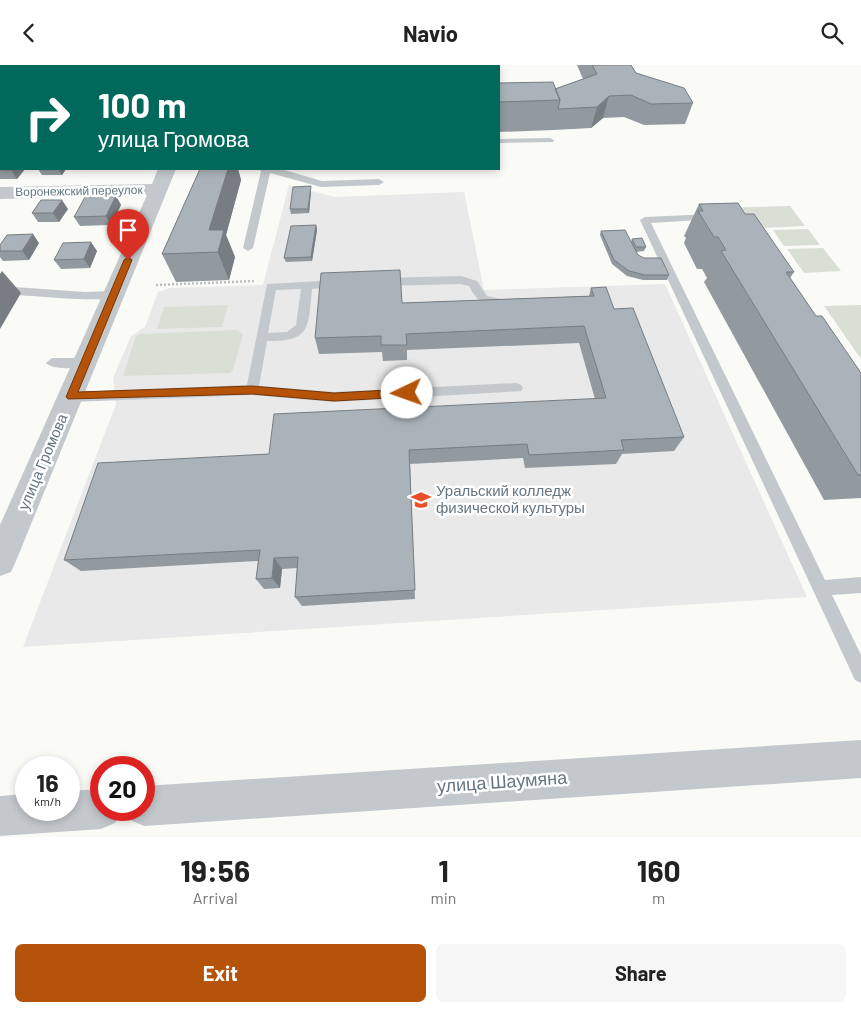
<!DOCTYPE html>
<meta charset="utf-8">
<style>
:root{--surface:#fff;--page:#f6f6f6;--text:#222;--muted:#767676;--accent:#b45309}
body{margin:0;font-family:Barlow,sans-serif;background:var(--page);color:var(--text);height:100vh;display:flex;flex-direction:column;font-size:19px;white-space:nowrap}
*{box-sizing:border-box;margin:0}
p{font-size:16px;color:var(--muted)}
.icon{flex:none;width:28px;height:28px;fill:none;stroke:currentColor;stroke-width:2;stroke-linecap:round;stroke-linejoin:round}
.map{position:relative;height:772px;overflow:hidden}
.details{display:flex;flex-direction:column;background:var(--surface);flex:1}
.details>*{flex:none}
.hud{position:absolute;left:0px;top:0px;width:500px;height:105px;box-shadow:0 2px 8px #0003;background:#00695c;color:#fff;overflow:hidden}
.speed{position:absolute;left:15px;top:691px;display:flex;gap:10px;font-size:25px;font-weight:700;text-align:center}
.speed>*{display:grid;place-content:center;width:65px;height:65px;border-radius:50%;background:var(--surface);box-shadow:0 2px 8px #0003;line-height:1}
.speed small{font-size:12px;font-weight:400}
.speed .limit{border:8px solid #d22;background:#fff;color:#111}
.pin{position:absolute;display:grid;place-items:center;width:42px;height:42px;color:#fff;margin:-51px -21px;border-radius:50% 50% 50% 0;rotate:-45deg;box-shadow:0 0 5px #0007}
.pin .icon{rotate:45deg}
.me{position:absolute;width:55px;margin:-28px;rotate:267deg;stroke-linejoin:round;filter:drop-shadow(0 0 4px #0008)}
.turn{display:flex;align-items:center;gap:18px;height:105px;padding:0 15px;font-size:22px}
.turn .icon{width:65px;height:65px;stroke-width:2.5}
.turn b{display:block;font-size:35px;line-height:42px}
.eta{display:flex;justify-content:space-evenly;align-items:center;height:85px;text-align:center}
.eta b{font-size:30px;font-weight:700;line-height:35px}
.button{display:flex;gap:10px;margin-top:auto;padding:10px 15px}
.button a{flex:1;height:58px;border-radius:8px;background:var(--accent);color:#fff;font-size:20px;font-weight:700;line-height:58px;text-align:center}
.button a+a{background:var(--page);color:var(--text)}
header{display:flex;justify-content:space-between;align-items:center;height:65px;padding:0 15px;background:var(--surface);font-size:22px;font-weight:700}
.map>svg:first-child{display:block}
.built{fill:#e8e9e8}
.green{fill:#dadfd6}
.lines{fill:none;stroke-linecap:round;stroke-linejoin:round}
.path{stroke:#bbbfc2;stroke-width:2.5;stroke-dasharray:2 2;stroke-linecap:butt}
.service{fill:#c3c8cc;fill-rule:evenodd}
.minor{fill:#c3c8cc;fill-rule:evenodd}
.tertiary{fill:#c3c8cc;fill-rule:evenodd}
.wall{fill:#929a9f}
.shaded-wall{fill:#777d82}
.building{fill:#aab3b9;stroke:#777d82}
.route{fill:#b45309;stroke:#753606}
.labels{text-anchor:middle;stroke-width:5;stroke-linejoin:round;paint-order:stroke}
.far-street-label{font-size:12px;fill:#647683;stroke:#fff}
.street-label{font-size:15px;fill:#647683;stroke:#fff}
.poi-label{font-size:15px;fill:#647683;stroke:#fff;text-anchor:start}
.near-street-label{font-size:18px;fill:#647683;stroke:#fff}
</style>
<header><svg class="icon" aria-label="back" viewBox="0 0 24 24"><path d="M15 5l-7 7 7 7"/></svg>Navio<svg class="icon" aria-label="search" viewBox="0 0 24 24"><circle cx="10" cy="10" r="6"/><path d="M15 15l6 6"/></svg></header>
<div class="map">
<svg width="861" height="772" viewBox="0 0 861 772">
<rect width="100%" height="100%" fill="#fafaf7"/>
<path class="built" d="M289,120L335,132L464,127L484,225L665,219L807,532L23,582L116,339L113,313L131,271L145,262L158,227L170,223L263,220Z"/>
<path class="green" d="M790,141L805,161L763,163L715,143Z
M808,164L820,180L784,181L773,165Z
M823,183L841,206L804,208L787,184Z
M228,240L222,262L157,264L164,242Z
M861,240V294L824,241Z
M237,265L243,269L233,305L230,308L123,311L136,271L140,269Z"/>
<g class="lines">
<path class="path" d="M156,220L255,216"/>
<path class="service" d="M324,0H332V1H325Z
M550,73L554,75L553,77L499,78V74Z
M259,104H281L322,116L379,114L384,117L379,120L321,122L270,108L253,183L248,186L243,183L261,106Z
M711,149L716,152L714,154L651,158L825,515L861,512V528L832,530L861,590V618L855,615L640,155L645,152Z
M461,211L477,216L487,231L505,235V241C488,245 476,236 469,221L460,219L384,221L379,217L384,213Z
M338,215L342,216V222L312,224C308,261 312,277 267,276L259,321L334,327L517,318L521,320L523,323L521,326L334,337L252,330L71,337L65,332L71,327L247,320L267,219ZM301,224L296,260L287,267L268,268L276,225Z
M0,221L85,227L113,226L119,230C110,240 19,229 0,229Z
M52,293H85L91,298C86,305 51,305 46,298Z"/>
<path class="minor" d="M205,0H219V1H205Z
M158,104H176L16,496L11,507L0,511V460L147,130L0,134V122L152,119Z"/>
<path class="tertiary" d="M861,675V713L144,761L130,755L126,745H144V721Z
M101,724V745H121L115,758L101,764L0,771V731L26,729V745H69V726Z"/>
</g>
<path class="wall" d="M1,0H28L27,1H2Z
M62,0H86L85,1H62Z
M112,0H134L133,1H113Z
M168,0H188L187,1H169Z
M577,0H631L636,8L693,38L685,59L644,60L624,52L603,53L591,63L554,65L499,67V18L555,24L583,14Z
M0,3H1V19H0Z
M0,67H1V85H0Z
M0,86L25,104L17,114H0Z
M38,104H66L62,110H42Z
M200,104H238L241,115L226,170L235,192L229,215L176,217L162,189Z
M311,126L309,148L291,149L290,144Z
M116,131L121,140L111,160L80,161L74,152Z
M699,139L745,149L794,207L790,213L816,251L861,308V433L824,435L704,217L707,213L702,204H697L684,178L686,173L684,171Z
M68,144L59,157H38L32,148Z
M316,160L317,165L312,196L286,197L284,193Z
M601,166L631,177L632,174L646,182L644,186L636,187L638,190L669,210L667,215H643L627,211L612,199L600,170Z
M39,178L29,195L3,196L0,192V180Z
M97,186L90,203L61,204L54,195Z
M591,223L614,244L684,372L674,386L622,389L616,399L525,403L523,393L410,399L415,534L302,541L295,532L297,503L282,504L280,523L264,524L256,514L258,496L81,506L64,495L269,389L595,334L579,278L407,285V295L383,296L382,287L319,289L315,273L402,238L589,231Z"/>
<path class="shaded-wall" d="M609,31L603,53L591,63L597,42Z
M12,104H25L17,114L11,105Z
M58,104H66L62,110Z
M228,104H238L241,115L226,170L235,192L229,215L209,165Z
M311,121V126L309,148L308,144Z
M116,131L121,140L111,160L106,151Z
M62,135L68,144L59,157L53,148Z
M316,160L317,165L312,196L311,192Z
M33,169L39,178L29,195L22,186Z
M91,177L97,186L90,203L84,194Z
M2,206L21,228L0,264V209Z
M274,493L282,504L280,523L272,513Z"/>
<path class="building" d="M259,0H292V1H259Z
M592,0H631L636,8L684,23L693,38L651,39L631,30L609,31L597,42L558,44L560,35L555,24L597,9Z
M0,3H1V11H0Z
M553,17L560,35L499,37V18Z
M0,67H1V76H0Z
M0,86H1V104H12L11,105H0Z
M200,104H228L209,165H224L218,187L162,189Z
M311,121L308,144H290L293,122Z
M116,131L106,151L74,152L85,132Z
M41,135H62L53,148H32Z
M738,138L745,149H754L794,207H786L816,251H822L861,308V410H858L721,186L726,185L718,172H714L698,146H703L699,139Z
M316,160L311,192L284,193L291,161Z
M625,165L638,190L644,193H661L669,210H645L629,206L614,195L601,166Z
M33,169L22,186H0V180L7,170Z
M642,173L646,182H636L632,174Z
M91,177L84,194L54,195L63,178Z
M400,205L402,238L594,231L591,223L606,222L614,244L633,243L684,372L621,375L624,385L529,390L527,379L409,385L415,525L295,532L298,492L274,493L272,513L256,514L260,485L64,495L98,398L269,389L274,349L606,333L584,261L406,269L407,280H381V271L315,273L321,208Z"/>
<path class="route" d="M128,192L132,195L78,327L252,321L334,328L407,324L412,328L407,332L334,336L252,329L68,334L66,332L124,195Z"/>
<defs>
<symbol id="university-bare" viewBox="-9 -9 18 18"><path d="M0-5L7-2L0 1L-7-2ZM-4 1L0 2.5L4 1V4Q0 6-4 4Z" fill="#ea4f28" stroke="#fff" stroke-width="2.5" paint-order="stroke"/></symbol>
</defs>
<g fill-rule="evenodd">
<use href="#university-bare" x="407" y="421" width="28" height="28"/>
</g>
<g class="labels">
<g class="far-street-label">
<text transform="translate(79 126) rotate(-1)" y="4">Воронежский переулок</text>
</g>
<g class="street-label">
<text transform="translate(43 397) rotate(-67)" y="5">улица Громова</text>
</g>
<g class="poi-label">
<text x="436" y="431">Уральский колледж<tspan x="436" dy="17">физической культуры</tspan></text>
</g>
<g class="near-street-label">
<text transform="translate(502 717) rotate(-4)" y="6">улица Шаумяна</text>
</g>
</g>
</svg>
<div class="speed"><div>16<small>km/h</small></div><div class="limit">20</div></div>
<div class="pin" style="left:128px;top:195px;background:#d93025"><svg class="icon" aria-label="arrive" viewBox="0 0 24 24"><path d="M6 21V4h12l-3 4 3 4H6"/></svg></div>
<svg class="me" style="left:407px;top:328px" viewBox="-20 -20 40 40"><circle r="19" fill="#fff"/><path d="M0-13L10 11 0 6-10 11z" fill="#b45309"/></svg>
<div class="hud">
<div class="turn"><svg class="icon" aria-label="right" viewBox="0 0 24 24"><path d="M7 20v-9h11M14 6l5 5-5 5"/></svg><div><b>100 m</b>улица Громова</div></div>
</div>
</div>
<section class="details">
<div class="eta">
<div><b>19:56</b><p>Arrival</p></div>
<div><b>1</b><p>min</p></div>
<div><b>160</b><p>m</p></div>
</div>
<div class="button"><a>Exit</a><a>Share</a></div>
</section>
